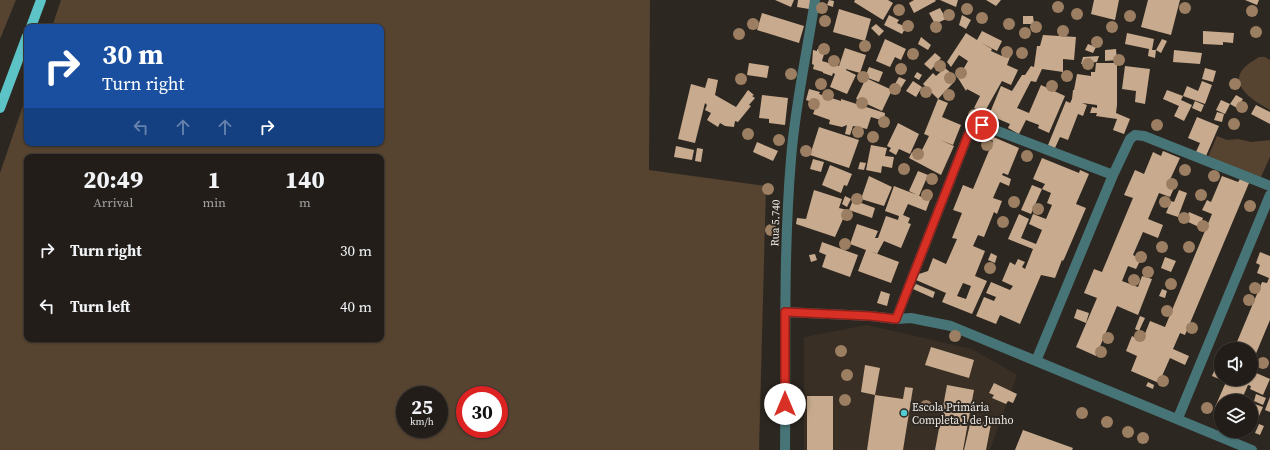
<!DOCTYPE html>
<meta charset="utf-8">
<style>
:root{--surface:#221d19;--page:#2a2622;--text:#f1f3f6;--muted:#a2a2a2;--line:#3f3b38}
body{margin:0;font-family:"Source Serif 4",serif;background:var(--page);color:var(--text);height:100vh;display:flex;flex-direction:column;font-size:15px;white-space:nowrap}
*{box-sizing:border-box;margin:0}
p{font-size:13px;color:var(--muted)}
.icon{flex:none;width:22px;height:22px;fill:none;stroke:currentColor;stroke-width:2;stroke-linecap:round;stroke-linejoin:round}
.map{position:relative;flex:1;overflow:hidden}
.panel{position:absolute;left:24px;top:154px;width:360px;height:188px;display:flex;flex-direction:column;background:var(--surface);border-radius:8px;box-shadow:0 1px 3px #0004,0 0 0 1px var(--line)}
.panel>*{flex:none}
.banner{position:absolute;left:24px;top:24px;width:360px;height:122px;border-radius:8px;box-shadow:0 1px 3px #0004,0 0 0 1px var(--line);background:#1a4fa0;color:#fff;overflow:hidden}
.buttons{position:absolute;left:1214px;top:342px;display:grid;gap:8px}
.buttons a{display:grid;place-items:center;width:44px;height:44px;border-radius:50%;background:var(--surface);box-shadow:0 1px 3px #0004,0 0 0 1px var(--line);font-size:20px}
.speed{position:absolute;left:396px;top:386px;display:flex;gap:8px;font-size:20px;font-weight:700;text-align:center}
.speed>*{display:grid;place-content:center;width:52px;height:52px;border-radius:50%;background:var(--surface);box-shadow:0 1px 3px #0004,0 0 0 1px var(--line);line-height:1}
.speed small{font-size:10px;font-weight:400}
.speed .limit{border:6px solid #d22;background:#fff;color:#111}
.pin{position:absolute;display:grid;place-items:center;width:34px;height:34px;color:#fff;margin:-17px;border:2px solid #fff;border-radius:50%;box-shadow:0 1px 4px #0007}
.me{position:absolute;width:44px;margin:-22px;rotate:0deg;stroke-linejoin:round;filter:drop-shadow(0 0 3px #0008)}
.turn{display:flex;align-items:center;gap:14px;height:84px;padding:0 12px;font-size:18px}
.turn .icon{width:52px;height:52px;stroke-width:2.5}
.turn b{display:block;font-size:28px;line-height:34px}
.lanes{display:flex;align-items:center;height:38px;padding:0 12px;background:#0003;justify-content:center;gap:20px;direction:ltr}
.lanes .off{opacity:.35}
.eta{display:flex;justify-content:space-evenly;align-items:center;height:68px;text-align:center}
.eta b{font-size:24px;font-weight:800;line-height:28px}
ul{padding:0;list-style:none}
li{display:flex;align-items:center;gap:12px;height:56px;padding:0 12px}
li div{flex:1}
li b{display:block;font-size:15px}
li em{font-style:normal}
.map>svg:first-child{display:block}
.built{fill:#392f24}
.green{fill:#564330;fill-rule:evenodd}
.building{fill:#c8ab8e;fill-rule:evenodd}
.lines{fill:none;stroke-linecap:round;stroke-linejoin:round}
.minor{stroke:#477577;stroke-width:10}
.primary{stroke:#5cc3c6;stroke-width:10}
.tree{fill:#9c7f62}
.route-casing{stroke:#8d1f18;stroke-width:10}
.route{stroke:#d93025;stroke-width:7}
.poi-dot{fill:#52ccd1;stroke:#2d2721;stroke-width:1.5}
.labels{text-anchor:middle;stroke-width:4;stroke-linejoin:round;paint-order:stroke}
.street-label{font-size:11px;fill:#efebe7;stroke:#2d2721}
.poi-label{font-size:11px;fill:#efebe7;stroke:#2d2721;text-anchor:start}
</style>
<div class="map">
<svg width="1270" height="450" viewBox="0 0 1270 450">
<rect width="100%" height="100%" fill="#2d2721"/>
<path class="built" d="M867,325L972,349L1017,375L990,450H804V337Z"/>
<path class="green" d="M0,0H16L0,39Z
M61,0H650L649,170L766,186L759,450H0V173L27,94V143H381V27H52ZM27,157H381V339H27ZM405,395H439V429H405ZM465,395H499V429H465Z
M1259,57H1265L1270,60V110C1256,102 1225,85 1246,66C1250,62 1255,60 1259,57Z
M1217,136L1227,140L1238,139L1251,142L1270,140V157L1261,177L1208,157Z"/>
<path class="building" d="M775,0H794L791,7Z
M798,0H811L809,9L797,7Z
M829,0L834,1L833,7L827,5Z
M855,0H888L893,3L883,20L854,2Z
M914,0H935L936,1L914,13L909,3Z
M940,0H958L956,7Z
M986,0H1001L996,6Z
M1094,0H1119L1115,20L1091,14Z
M1148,0H1180L1171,35L1141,27Z
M1245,0H1259L1257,5Z
M940,8L946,19L935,24L929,13Z
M839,9L871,19L865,41L833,32Z
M762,13L804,26L799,43L757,30Z
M889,15L899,20L897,23L906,27L902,34L884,25Z
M962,15L971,20L966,29L959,25Z
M1023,16H1033L1034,24H1023Z
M876,24L884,31L879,36L871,28Z
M982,31L1002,41L997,51L981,43L992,49L991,51L1002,56L1003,54L1010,57L1007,65L1018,70L1011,85L1002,81L984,113L974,108L980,96L967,89L966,91L958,78L968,61L959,55L951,67L947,62L966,33L977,40Z
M1203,31L1234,33L1233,43L1223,42V45L1203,44Z
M1127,33L1154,39L1152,50H1156L1162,39L1167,41L1161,53L1156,50L1155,58L1148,56L1149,49L1125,44Z
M1043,35L1076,37L1074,60L1063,59V72L1042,69L1036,82L1031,81L1017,108L1029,113L1041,85L1065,96L1049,133L1038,128L1039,125L1026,120L1019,134L1008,128L1010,124L989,115L1001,86L1012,91L1022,75H1025L1031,66L1034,67L1037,46H1040Z
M921,37L931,45L928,50L918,44Z
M885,39L906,49L901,60L895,57L890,67L876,61Z
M1088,44L1096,47L1093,53L1085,50Z
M845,48L866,55L860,73L846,69V70L856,75L847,94L830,87L835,74L833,73L832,76L823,73V72L813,69L814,65L812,64L813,50L817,51V49L825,51L822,61L839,66Z
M1116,49L1117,60L1105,61V50Z
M1174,50L1202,53L1200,64L1173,62Z
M935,53L941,58L931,70L924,64Z
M1099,56L1097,62L1081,64L1083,57Z
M749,63L769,66L767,78L747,75Z
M1096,63H1117V105L1116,113L1130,119L1124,134L1113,130L1117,119L1096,116L1097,113H1090L1092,107L1097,108V105L1082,103L1087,105L1083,116L1078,114L1068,140L1060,137L1055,148L1048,145L1066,101L1070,103L1072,99L1073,90H1074L1077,74L1091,76V72H1095Z
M1125,66L1150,69L1145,104L1135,102L1136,91L1122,89Z
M869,67L883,72L879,82L865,77Z
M945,68L951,73L948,77L954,82L938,99L923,84L933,73L936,76Z
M1205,68L1216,71L1213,82L1202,79Z
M917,72L922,75L919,80L914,77Z
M899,77L906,80L901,88L895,84Z
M708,78L718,80L715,95L736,107L748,90L754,95L752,96L755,98L749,105L751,106L738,122L735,121L734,127L725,126L720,123L718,127L707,120L711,113L705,110L707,105L705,103L695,143L678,139L691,84L705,88Z
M866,78L892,90L882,111L856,99Z
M913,81L922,87L916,97L906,91Z
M1202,81L1212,85L1205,104L1183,96L1187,86L1198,91Z
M809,89L820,92L819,94L841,101V99L885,113L884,121L871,117L867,129L853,126L850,135L845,134L847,125L842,127L829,124L830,120L813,114L817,104L806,100Z
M1167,90L1183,96L1181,100L1192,105L1184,121L1174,116L1179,106L1163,99Z
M762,95L788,98L785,125L769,123V119L759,118Z
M1236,95L1243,99L1237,108L1230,104Z
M938,99L948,103L942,117L961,125L953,145L940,140L954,146L941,175L909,158L912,152L919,156L929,136L924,134Z
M1221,100L1230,104L1225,114L1216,110Z
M1195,101L1204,105L1201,112L1192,108Z
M1256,105L1270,112V124L1251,114Z
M1217,112L1224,114L1222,122L1214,120Z
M1197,117L1219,126L1206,156L1196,152L1200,143L1188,138Z
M898,123L919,134L910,154L899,149L896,155L889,151L891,148L887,146Z
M819,127L859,140L849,168L810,155Z
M984,133L1019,148L1008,175L1003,173L1002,175L1011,179L1009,186L1000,182L993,198L1002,201L997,214L994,212L984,237L978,235L973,246L985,251L975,276L987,281L972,314L942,302L946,293L916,280L919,274L928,271L933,258L946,264L957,239L952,238L962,213L953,210L963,185L973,189L993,141L982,136ZM963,283L971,286L966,299L957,296Z
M757,142L778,151L773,161L753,152Z
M871,145L887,148L885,156L894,157L892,168L882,166L881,173L866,170Z
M676,146L694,150L692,160L674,157Z
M697,148L703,149L701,162L695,161Z
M1163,151L1180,158L1168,184L1175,186L1170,197L1159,193L1148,219L1163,225L1158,238L1143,232L1133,255L1141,259L1136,269L1128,266L1122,281L1138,287L1142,276L1152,279L1138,315L1117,306L1096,356L1076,347L1097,298L1084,293L1094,269L1102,272L1133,198L1124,195L1135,170L1144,174L1153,152L1161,156Z
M1042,158L1079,173L1080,170L1089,174L1076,204L1086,208L1065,257L1063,261L1062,260L1055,278L1041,275L1020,324L1000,315L996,324L976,316L984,297L994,301L996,297L986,293L991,282L1010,290L1013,286L1002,281L1010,262L1015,265L1018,259L1025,262L1022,267L1025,269L1033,249L1008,239L1019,214L1029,219L1021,238L1036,244L1042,230L1029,224L1033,214L1046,219L1052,205L1047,203L1051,193L1042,189L1045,184L1033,179Z
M813,159L824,162L821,172L810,169Z
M860,162L866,163L864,170L858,169Z
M830,165L852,174L847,186L844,185L841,193L822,185Z
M918,171L928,175L919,196L909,191Z
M869,176L892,187L884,206L861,199Z
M1222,176L1238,182L1240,179L1249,183L1185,335L1180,333L1173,349L1189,356L1185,365L1170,358L1159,383L1131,371L1137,356L1126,351L1132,336L1142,341L1150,321L1165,327L1212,214L1202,210L1207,200L1211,202Z
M1032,185L1042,189L1031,214L1021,210Z
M894,186L930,200L926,211L908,204L903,215L910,218L908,223L911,224L901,248L884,241L877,254L870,251L899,262L891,283L858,271L866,250L850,244L857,224L878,231L875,238H878L886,216L898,220L899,216L885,211Z
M814,190L842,199L839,208L847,210L835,237L796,224L797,218L806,219Z
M1179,190L1187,193L1178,217L1166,213L1171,201L1174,202Z
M845,196L851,199L847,207L842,204Z
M853,200L875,208L872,218L849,210Z
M1189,212L1203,218L1199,227L1186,221Z
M822,242L858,255L850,277L822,267L826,255L819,252Z
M1260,252L1270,256V320L1252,363L1256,365L1254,372L1270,379L1263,395L1250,389L1251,386L1248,385L1241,401H1221V409L1215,407L1226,382L1212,376L1221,355V379H1251V349H1234L1262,282L1267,283L1269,278L1257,273L1260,265L1256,263Z
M991,253L997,256L995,263L988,260Z
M815,254L817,260L811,262L809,255Z
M1165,257L1176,261L1171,272L1161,268Z
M916,284L935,292L933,298L913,289Z
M1162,289L1167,291L1165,298L1159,296Z
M881,291L890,294L887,306L877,303Z
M1077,309L1089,313L1086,323L1074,318Z
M1140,316L1145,318L1139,331L1135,329Z
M931,347L974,360L969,378L925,365Z
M865,365L880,368L875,395L861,392Z
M1148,382L1154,385L1153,389L1146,386Z
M994,383L1017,394L1013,403L1008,401L1006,404L992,398L994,395L989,393Z
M947,385L974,390L963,450H935Z
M905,387L913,388L903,450H867L875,395L903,399Z
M1256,394L1266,398L1263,405L1254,401Z
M807,396H833V450H807Z
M1270,397V412L1265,410Z
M1252,403L1263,407L1255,425L1251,424V407Z
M971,420L991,424L986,450H964Z
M1259,424L1264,426L1260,435L1255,433Z
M1023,430L1073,448L1072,450H1015Z"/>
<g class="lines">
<path class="minor" d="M785,312L870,316L896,319L911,318L951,326L1252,450
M896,319L968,135L974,128L982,125L1113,175
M1036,361L1113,175L1130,139L1135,135L1144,136L1270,186
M1178,418L1270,195
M785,450C786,353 783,256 791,159C795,105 807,53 815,0"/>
<path class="primary" d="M31,27L41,0
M0,108L27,36"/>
</g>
<g class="tree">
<circle cx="1058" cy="7" r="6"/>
<circle cx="822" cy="8" r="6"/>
<circle cx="1185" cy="8" r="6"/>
<circle cx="967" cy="9" r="6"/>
<circle cx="899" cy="10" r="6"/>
<circle cx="1252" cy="11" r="6"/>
<circle cx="1077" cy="14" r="6"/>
<circle cx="949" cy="15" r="6"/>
<circle cx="1130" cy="16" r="6"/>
<circle cx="982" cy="18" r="6"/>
<circle cx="825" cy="21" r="6"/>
<circle cx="753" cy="24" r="6"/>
<circle cx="1009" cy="24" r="6"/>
<circle cx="908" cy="26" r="6"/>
<circle cx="936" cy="27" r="6"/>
<circle cx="1036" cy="27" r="6"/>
<circle cx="1112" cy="27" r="6"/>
<circle cx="1063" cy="31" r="6"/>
<circle cx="1256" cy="32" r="6"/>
<circle cx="1025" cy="33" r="6"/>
<circle cx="739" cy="34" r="6"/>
<circle cx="1097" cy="42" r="6"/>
<circle cx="865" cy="46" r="6"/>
<circle cx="824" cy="49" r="6"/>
<circle cx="1007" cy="52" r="6"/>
<circle cx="1022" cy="53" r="6"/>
<circle cx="913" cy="54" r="6"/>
<circle cx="1119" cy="60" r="6"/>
<circle cx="834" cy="61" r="6"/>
<circle cx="1088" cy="64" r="6"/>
<circle cx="940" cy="66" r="6"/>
<circle cx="901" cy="69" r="6"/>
<circle cx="961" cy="73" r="6"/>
<circle cx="791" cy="74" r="6"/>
<circle cx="1067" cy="76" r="6"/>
<circle cx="863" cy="77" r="6"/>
<circle cx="950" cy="78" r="6"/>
<circle cx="741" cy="79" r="6"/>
<circle cx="821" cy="84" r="6"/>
<circle cx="1235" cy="84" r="6"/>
<circle cx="1052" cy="86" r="6"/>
<circle cx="895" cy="89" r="6"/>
<circle cx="926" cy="92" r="6"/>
<circle cx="828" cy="95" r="6"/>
<circle cx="949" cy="95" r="6"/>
<circle cx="862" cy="103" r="6"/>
<circle cx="814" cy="104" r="6"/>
<circle cx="1242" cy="107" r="6"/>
<circle cx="974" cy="115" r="6"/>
<circle cx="990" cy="119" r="6"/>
<circle cx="884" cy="122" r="6"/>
<circle cx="1234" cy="124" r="6"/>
<circle cx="1157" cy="125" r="6"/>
<circle cx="858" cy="132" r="6"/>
<circle cx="748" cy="134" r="6"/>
<circle cx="873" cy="137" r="6"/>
<circle cx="779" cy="140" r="6"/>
<circle cx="987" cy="145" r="6"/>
<circle cx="806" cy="151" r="6"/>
<circle cx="918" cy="154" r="6"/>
<circle cx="1027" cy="156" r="6"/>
<circle cx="904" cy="169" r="6"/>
<circle cx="1185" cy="170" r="6"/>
<circle cx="1214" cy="176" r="6"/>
<circle cx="932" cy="179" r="6"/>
<circle cx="1172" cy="184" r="6"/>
<circle cx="768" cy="189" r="6"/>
<circle cx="927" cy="195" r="6"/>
<circle cx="1201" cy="195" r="6"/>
<circle cx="857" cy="199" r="6"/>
<circle cx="1014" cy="202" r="6"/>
<circle cx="1165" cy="202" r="6"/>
<circle cx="1250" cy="206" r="6"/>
<circle cx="1038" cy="209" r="6"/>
<circle cx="847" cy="215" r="6"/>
<circle cx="1184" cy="218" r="6"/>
<circle cx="1003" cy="222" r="6"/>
<circle cx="1203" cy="226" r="6"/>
<circle cx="771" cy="230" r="6"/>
<circle cx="845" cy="244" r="6"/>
<circle cx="1162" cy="247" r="6"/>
<circle cx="1189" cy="247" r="6"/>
<circle cx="1141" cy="257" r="6"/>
<circle cx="990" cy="268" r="6"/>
<circle cx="1148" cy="272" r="6"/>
<circle cx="1134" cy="280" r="6"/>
<circle cx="1171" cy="284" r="6"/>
<circle cx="1255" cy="288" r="6"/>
<circle cx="1249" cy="300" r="6"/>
<circle cx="1167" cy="311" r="6"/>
<circle cx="1192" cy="328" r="6"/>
<circle cx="955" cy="336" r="6"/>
<circle cx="1140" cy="336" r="6"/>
<circle cx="1108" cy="338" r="6"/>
<circle cx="841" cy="351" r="6"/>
<circle cx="1101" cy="352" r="6"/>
<circle cx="1263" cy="363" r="6"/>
<circle cx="847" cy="375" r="6"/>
<circle cx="1163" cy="381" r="6"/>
<circle cx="845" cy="400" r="6"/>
<circle cx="926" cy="406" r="6"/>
<circle cx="1207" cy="408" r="6"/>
<circle cx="1082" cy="413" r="6"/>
<circle cx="1107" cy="422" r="6"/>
<circle cx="1128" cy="432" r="6"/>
<circle cx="1143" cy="438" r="6"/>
</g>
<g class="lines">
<defs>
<path id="route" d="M785,404V312L870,316L896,319L968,135L974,128L982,125"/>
</defs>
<use href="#route" class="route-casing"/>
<use href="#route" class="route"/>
</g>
<circle class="poi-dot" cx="904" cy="413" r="4"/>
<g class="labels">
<g class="street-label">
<text transform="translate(775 223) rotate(-88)" y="4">Rua 5.740</text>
</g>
<g class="poi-label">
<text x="912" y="411">Escola Primária<tspan x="912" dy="13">Completa 1 de Junho</tspan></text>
</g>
</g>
</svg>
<div class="buttons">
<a><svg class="icon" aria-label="sound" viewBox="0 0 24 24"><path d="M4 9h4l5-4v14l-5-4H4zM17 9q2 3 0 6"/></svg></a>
<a><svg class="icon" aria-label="layers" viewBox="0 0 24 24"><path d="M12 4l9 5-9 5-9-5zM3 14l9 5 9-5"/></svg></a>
</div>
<div class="speed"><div>25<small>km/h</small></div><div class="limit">30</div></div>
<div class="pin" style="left:982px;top:125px;background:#d93025"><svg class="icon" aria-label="arrive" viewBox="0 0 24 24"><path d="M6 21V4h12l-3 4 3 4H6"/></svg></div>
<svg class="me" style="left:785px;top:404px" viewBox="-20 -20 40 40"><circle r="19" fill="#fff"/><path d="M0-13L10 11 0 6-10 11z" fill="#d93025"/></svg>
<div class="banner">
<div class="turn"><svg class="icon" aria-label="right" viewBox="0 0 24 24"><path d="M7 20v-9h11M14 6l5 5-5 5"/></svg><div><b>30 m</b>Turn right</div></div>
<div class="lanes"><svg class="icon off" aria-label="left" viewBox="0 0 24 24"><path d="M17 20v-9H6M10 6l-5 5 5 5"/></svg><svg class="icon off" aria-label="ahead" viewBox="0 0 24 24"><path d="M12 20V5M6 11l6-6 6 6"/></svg><svg class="icon off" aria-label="ahead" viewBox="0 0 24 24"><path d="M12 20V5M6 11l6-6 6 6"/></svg><svg class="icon" aria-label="right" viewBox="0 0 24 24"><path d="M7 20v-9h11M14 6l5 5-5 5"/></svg></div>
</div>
<section class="panel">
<div class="eta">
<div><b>20:49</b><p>Arrival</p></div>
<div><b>1</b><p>min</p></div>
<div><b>140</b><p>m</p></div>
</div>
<ul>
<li><svg class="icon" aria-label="right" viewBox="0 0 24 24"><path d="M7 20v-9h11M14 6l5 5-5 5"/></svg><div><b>Turn right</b></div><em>30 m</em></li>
<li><svg class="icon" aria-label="left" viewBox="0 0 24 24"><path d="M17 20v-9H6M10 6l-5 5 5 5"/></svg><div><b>Turn left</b></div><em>40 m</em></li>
</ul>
</section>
</div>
